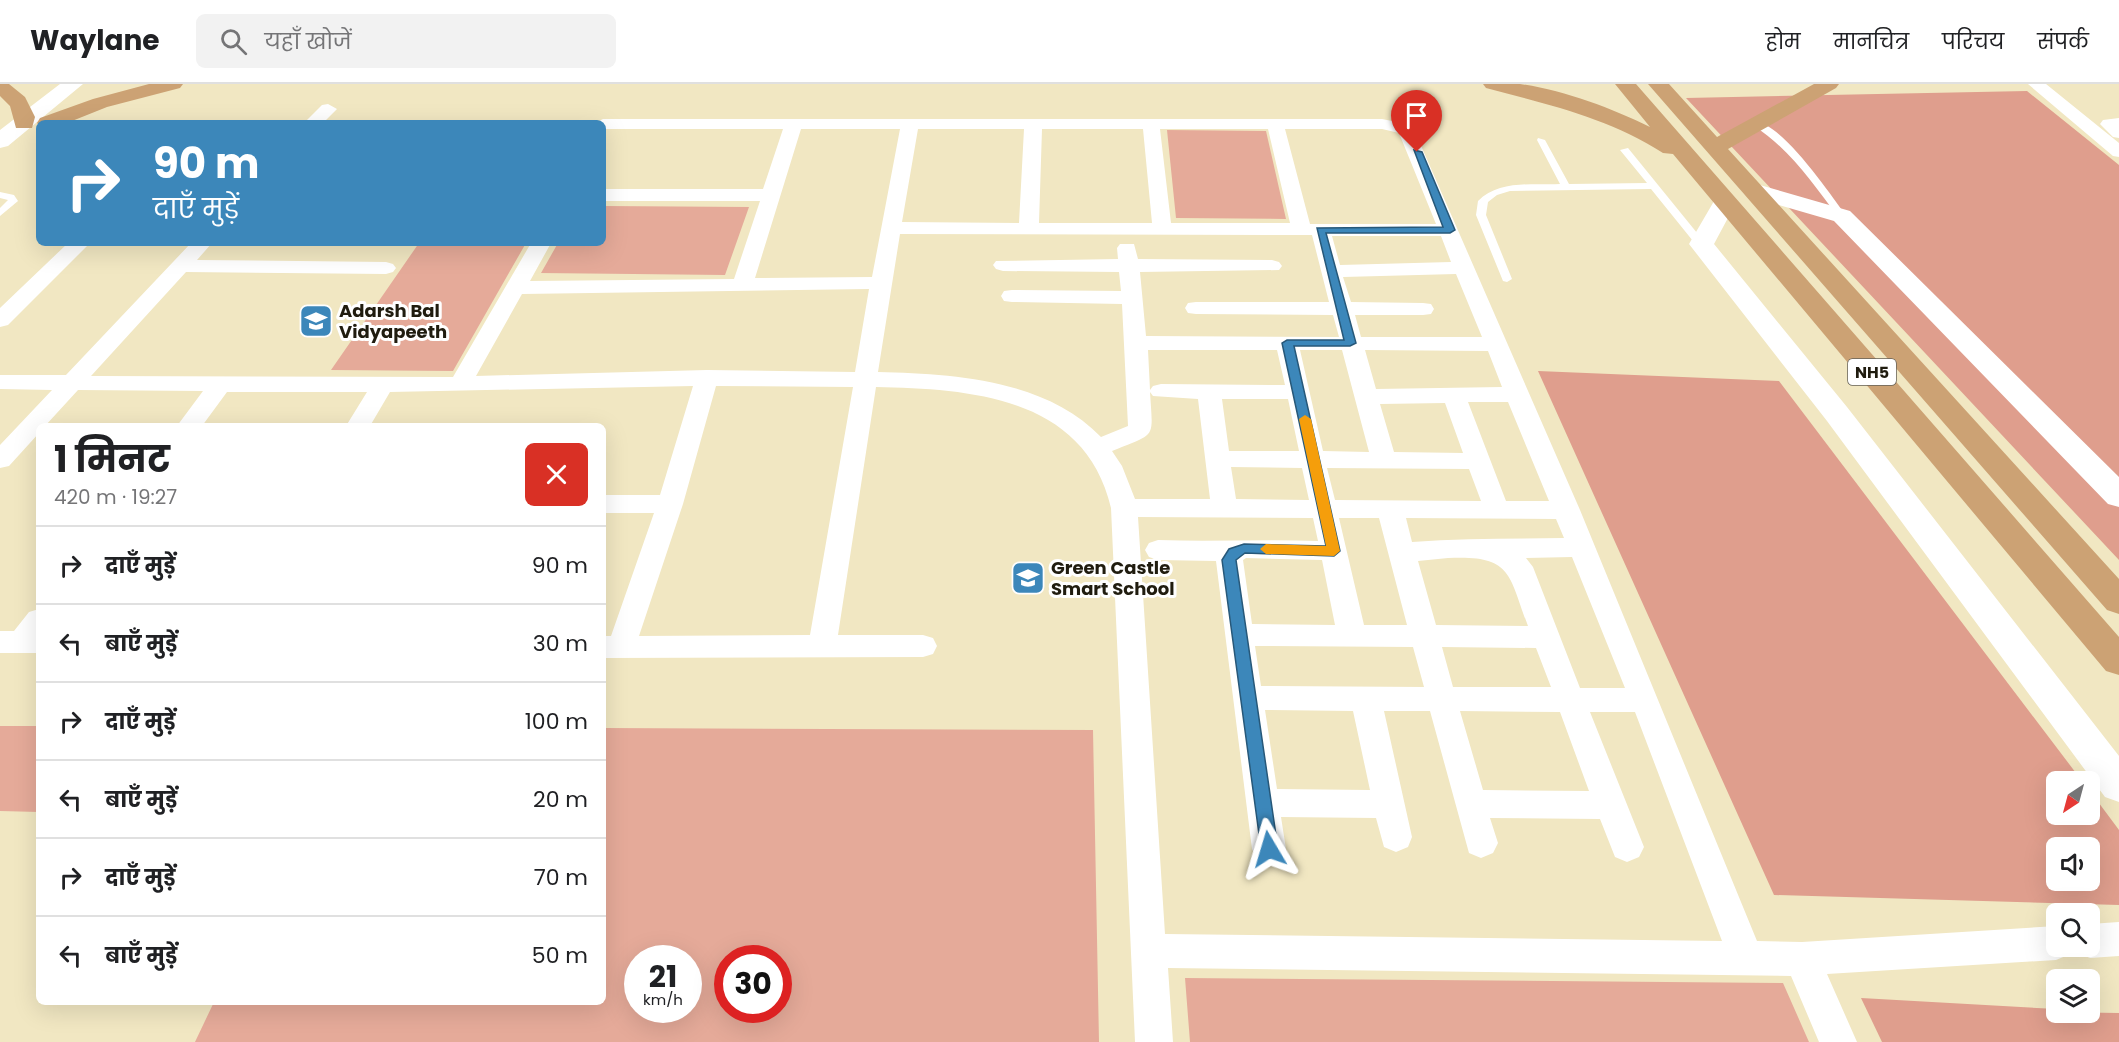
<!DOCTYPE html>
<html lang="hi">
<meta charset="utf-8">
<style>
:root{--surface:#fff;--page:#f2f2f2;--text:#202124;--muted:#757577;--line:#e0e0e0}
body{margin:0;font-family:Poppins,"Noto Sans Devanagari",sans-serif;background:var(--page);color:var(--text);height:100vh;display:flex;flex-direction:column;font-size:22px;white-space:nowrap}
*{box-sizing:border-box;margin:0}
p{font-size:20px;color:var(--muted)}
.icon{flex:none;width:33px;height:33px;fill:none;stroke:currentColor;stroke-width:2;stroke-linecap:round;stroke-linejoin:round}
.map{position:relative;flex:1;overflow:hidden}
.drawer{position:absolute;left:36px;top:339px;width:570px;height:582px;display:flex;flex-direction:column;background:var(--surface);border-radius:9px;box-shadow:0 6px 24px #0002}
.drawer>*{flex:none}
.top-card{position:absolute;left:36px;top:36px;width:570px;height:126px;border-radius:9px;box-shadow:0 6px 24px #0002;background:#3c87ba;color:#fff;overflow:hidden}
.needle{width:39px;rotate:216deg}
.buttons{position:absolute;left:2046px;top:687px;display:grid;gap:12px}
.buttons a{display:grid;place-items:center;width:54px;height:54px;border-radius:9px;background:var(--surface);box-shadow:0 6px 24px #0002;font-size:30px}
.speed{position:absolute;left:624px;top:861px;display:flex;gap:12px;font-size:30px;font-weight:700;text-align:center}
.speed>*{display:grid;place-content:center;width:78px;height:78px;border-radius:50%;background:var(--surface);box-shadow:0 6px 24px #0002;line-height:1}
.speed small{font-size:15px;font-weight:400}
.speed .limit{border:9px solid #d22;background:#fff;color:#111}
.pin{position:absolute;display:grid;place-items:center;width:51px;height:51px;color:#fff;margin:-62px -26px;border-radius:50% 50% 50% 0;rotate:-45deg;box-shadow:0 0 6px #0007}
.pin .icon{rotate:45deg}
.me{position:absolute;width:66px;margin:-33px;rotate:353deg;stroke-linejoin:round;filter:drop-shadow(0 0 4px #0008)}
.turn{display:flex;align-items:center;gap:21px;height:126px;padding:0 18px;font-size:27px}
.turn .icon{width:78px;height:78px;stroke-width:2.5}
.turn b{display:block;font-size:42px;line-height:51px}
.round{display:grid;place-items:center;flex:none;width:63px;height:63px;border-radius:9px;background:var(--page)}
.overview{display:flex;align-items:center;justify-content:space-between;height:102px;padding:0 18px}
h1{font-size:36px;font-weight:700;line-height:45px}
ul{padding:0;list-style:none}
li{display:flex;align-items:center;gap:18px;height:78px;padding:0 18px;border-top:2px solid var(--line)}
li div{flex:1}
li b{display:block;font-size:22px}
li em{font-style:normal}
header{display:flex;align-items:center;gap:36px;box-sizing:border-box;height:84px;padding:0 30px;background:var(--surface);border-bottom:2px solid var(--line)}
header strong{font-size:28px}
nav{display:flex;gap:33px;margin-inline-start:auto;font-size:21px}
.search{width:420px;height:54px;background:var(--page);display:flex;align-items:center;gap:15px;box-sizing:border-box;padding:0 21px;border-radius:9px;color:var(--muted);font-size:22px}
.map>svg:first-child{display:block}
.green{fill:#e5aa99;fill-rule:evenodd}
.forest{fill:#df9e8d;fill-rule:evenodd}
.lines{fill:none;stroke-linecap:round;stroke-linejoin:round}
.service{fill:#fff;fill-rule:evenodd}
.minor{fill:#fff;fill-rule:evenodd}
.tertiary{fill:#fff;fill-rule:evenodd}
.trunk{fill:#cca274;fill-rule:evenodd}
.route{fill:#3c87ba;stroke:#275879;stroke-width:1.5}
.slow{fill:#f59e0b}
.labels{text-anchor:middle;stroke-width:6;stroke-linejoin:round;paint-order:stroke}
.shield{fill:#fff;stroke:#636057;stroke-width:1.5}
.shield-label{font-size:16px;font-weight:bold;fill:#201c0f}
.poi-label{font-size:18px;font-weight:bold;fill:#201c0f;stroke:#fff;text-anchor:start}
</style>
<header>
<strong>Waylane</strong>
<div class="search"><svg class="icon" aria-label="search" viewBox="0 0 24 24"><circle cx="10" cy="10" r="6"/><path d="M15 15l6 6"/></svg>यहाँ खोजें</div>
<nav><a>होम</a><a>मानचित्र</a><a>परिचय</a><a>संपर्क</a></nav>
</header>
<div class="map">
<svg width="2119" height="958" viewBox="0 0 2119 958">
<rect width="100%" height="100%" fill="#f1e7c2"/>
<path class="green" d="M1167,46L1266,47L1286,135L1176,134Z
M603,122L749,123L725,191L541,189L558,159H603Z
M419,159H526L453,287L331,286Z
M0,642H39V728L0,727Z
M603,644L1093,646L1099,958H195L214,918H603ZM688,874V926H638V874ZM728,874H778V926H728Z
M1185,894L1783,899L1809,958H1190Z"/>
<path class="forest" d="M2027,7L2119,81V476L1686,14Z
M1538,287L1779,297L2082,697L2056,698V730H2090V707L2119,746V821L1774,811ZM2056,764H2090V796H2056Z
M1861,914L2056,925V928L2119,929V958H1882Z"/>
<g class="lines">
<path class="service" d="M1754,38C1780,36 1830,110 1845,130V134H1839C1813,100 1790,65 1754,42Z
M1538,54L1545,56L1569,100L1647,99L1620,66L1628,64L1706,160L1705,162H1697L1651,105L1510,107L1497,111L1488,118L1486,131L1512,195L1507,198L1503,197L1476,131L1478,117C1499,96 1532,101 1560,100L1537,56Z
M0,108L14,111L18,117L0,132V124L8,116L0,114Z"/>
<path class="minor" d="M2028,0H2046L2119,59V73L2113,72Z
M328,20L337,25L323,39H304L322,21Z
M2119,34V54L2113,53L2100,40L2103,36Z
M603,35H1382L1412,41L1580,426L1757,857L1802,858L2056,842V862H2072L2068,871L2056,876L1827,890L1857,958H1819L1791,892L1168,884L1173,958H1135L1111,424C1085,313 972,305 876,303L838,551H923L933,554L937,562L933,570L923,573L603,574V552H611L654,429H603V411H660L693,302L390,308L370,342H346L367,308H227L202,342H177L203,307L78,306L45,342H39V349L9,382L0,384V361L52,306L0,305V291H66L191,159H212L197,176L386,178L393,180L396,184L393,188L386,190L186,188L91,292L453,293L531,159H551L530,197L734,195L760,117H603V105H763L783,45H603V39H595ZM801,45H900L872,193L755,194ZM918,45H1024L1019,139L902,138ZM1042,45H1143L1152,139H1039ZM1160,45H1268L1290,139H1171ZM1285,45H1382L1399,49L1436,140H1310ZM900,150L1312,151L1329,218H1196L1188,219L1185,224L1188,229L1196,230L1333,231L1339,253L1146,252L1140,188L1279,186L1282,182L1279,178L1272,176L1138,175L1134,160H1120L1117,164L1118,175L996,177L993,181L996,185L1003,187L1119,188L1121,207L1012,206L1004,207L1001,212L1004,217L1012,218L1122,220L1128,342L1101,353C1045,295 953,290 878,288ZM1332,152H1441L1451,178L1340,181ZM1456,190L1482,253H1361L1355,231H1423L1431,230L1434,225L1431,220L1423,219L1351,218L1343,193ZM869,205L855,288L707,286L476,292L522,210ZM1148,266H1277L1285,301L1161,300L1153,302L1150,306ZM1300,266H1342L1369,368L1323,367ZM1365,266L1488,267L1502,303L1376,305ZM716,302L853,303L810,551L639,552L683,420ZM1150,308L1153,312L1198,315L1210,415H1135L1122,382L1112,367C1157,348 1153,357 1150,308ZM1222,315H1288L1299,367H1229ZM1468,318H1508L1549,417H1506ZM1445,319L1463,369L1394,368L1380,320ZM1231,383L1302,384L1309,416L1236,415ZM1327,384L1469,385L1481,417L1335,416ZM1138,433L1313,434L1318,457C1264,455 1212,458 1158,456L1149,459L1145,466L1149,473L1158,476L1216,477L1252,765L1257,776L1269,780L1281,776L1286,765L1281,733L1376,734L1384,763L1396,768L1408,763L1412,753L1384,627H1430L1469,769L1481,774L1493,769L1498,759L1490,734L1600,735L1615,773L1627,778L1639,773L1644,763L1590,628H1635L1722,857L1165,850ZM1339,434H1379L1407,541H1364ZM1406,434L1556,435L1564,454C1513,455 1463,454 1412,458ZM1572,473L1625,604H1580L1533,483L1526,474ZM1246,474L1322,476L1335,541L1252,540L1243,476ZM1448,474C1512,471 1508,489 1528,542L1436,541L1418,477ZM1255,562L1413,563L1424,603L1261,602ZM1442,563L1536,564L1551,603H1453ZM1265,626L1353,627L1370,706L1277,705ZM1460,627L1560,628L1589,707L1483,706Z
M68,159H90L8,241L0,243V224Z
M39,525V569H0V547H14L29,528Z
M2119,838V872L2090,874L2078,869L2075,862H2090V840Z"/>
<path class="tertiary" d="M60,0H83L8,62L0,64V46Z
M1753,99L1850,127L2119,393V423L2108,420L1834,137L1745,111L1741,106L1745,101Z
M1725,110L1733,112L1737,117L1714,160L1847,323L2119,672V718L2105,713L1827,337L1689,160L1717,112Z"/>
<path class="trunk" d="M0,0H9L25,13L35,33L32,44H16L10,22L0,12Z
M149,0H183L180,4L107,23L67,39H39V41L37,39L40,34L93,15Z
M1483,0C1495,0 1508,0 1520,0C1563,6 1611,24 1650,43L1615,0H1636L2119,553V591L2106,587L1673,70L1663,69C1609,34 1547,20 1486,4Z
M1648,0H1669L1717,53L1814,0H1839L1836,4L1728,65L2119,495V530L2107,526Z"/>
</g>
<path class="route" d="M1414,66L1422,68L1455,146L1450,149H1326L1356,259L1350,262H1294L1340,467L1334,472L1245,469L1236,476L1278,765L1275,771L1269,773L1263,771L1261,765L1222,476L1229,465L1244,460L1326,462L1282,259L1287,256H1344L1317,144L1443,143Z"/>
<path class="slow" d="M1305,331L1311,335L1340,467L1334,472L1266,470L1260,465L1266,460L1326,462L1299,335Z"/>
<defs>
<symbol id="school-square" viewBox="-11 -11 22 22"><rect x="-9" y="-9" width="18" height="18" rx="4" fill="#3c87ba" stroke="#fff"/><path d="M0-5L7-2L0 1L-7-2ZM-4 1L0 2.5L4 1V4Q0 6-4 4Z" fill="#fff"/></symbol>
</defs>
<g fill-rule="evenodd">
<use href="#school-square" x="297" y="218" width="38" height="38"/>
<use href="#school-square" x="1009" y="475" width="38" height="38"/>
</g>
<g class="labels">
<rect class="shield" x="1848" y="275" width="48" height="26" rx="4.5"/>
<g class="shield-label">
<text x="1872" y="294">NH5</text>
</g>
<g class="poi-label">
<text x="339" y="233">Adarsh Bal<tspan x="339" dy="21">Vidyapeeth</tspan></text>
<text x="1051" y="490">Green Castle<tspan x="1051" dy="21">Smart School</tspan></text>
</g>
</g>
</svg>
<div class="buttons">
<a><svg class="needle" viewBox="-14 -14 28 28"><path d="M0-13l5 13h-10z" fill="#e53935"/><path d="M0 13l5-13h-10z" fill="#757577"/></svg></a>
<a><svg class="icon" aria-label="sound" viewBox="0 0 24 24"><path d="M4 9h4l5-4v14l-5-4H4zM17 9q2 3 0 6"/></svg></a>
<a><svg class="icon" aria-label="search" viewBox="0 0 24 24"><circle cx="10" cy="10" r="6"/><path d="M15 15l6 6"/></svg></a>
<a><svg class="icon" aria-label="layers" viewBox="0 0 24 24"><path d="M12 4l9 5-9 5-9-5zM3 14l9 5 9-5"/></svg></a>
</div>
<div class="speed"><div>21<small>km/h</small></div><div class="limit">30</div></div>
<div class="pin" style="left:1417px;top:68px;background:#d93025"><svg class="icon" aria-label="arrive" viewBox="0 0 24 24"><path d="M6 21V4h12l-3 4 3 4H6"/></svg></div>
<svg class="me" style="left:1269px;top:765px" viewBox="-20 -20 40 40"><path d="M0-17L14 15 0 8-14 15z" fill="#3c87ba" stroke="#fff" stroke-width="4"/></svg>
<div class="top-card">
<div class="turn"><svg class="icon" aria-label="right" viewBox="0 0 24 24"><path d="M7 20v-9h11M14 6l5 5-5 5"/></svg><div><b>90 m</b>दाएँ मुड़ें</div></div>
</div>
<section class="drawer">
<div class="overview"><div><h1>1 मिनट</h1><p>420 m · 19:27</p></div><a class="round" style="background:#d93025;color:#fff"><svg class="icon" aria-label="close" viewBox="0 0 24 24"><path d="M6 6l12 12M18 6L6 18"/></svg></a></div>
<ul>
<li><svg class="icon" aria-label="right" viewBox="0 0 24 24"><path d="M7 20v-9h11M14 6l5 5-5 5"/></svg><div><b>दाएँ मुड़ें</b></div><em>90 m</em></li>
<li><svg class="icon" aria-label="left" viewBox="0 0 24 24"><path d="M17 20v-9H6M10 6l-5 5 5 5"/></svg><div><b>बाएँ मुड़ें</b></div><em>30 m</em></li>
<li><svg class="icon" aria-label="right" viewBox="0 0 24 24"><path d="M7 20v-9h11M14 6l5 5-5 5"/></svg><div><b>दाएँ मुड़ें</b></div><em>100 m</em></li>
<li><svg class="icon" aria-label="left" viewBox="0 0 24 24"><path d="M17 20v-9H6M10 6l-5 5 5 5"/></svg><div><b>बाएँ मुड़ें</b></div><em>20 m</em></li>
<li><svg class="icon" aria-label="right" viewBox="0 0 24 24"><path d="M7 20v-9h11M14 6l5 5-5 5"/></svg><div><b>दाएँ मुड़ें</b></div><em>70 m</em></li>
<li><svg class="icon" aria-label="left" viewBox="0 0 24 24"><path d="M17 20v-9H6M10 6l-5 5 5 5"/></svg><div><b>बाएँ मुड़ें</b></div><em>50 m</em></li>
</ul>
</section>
</div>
